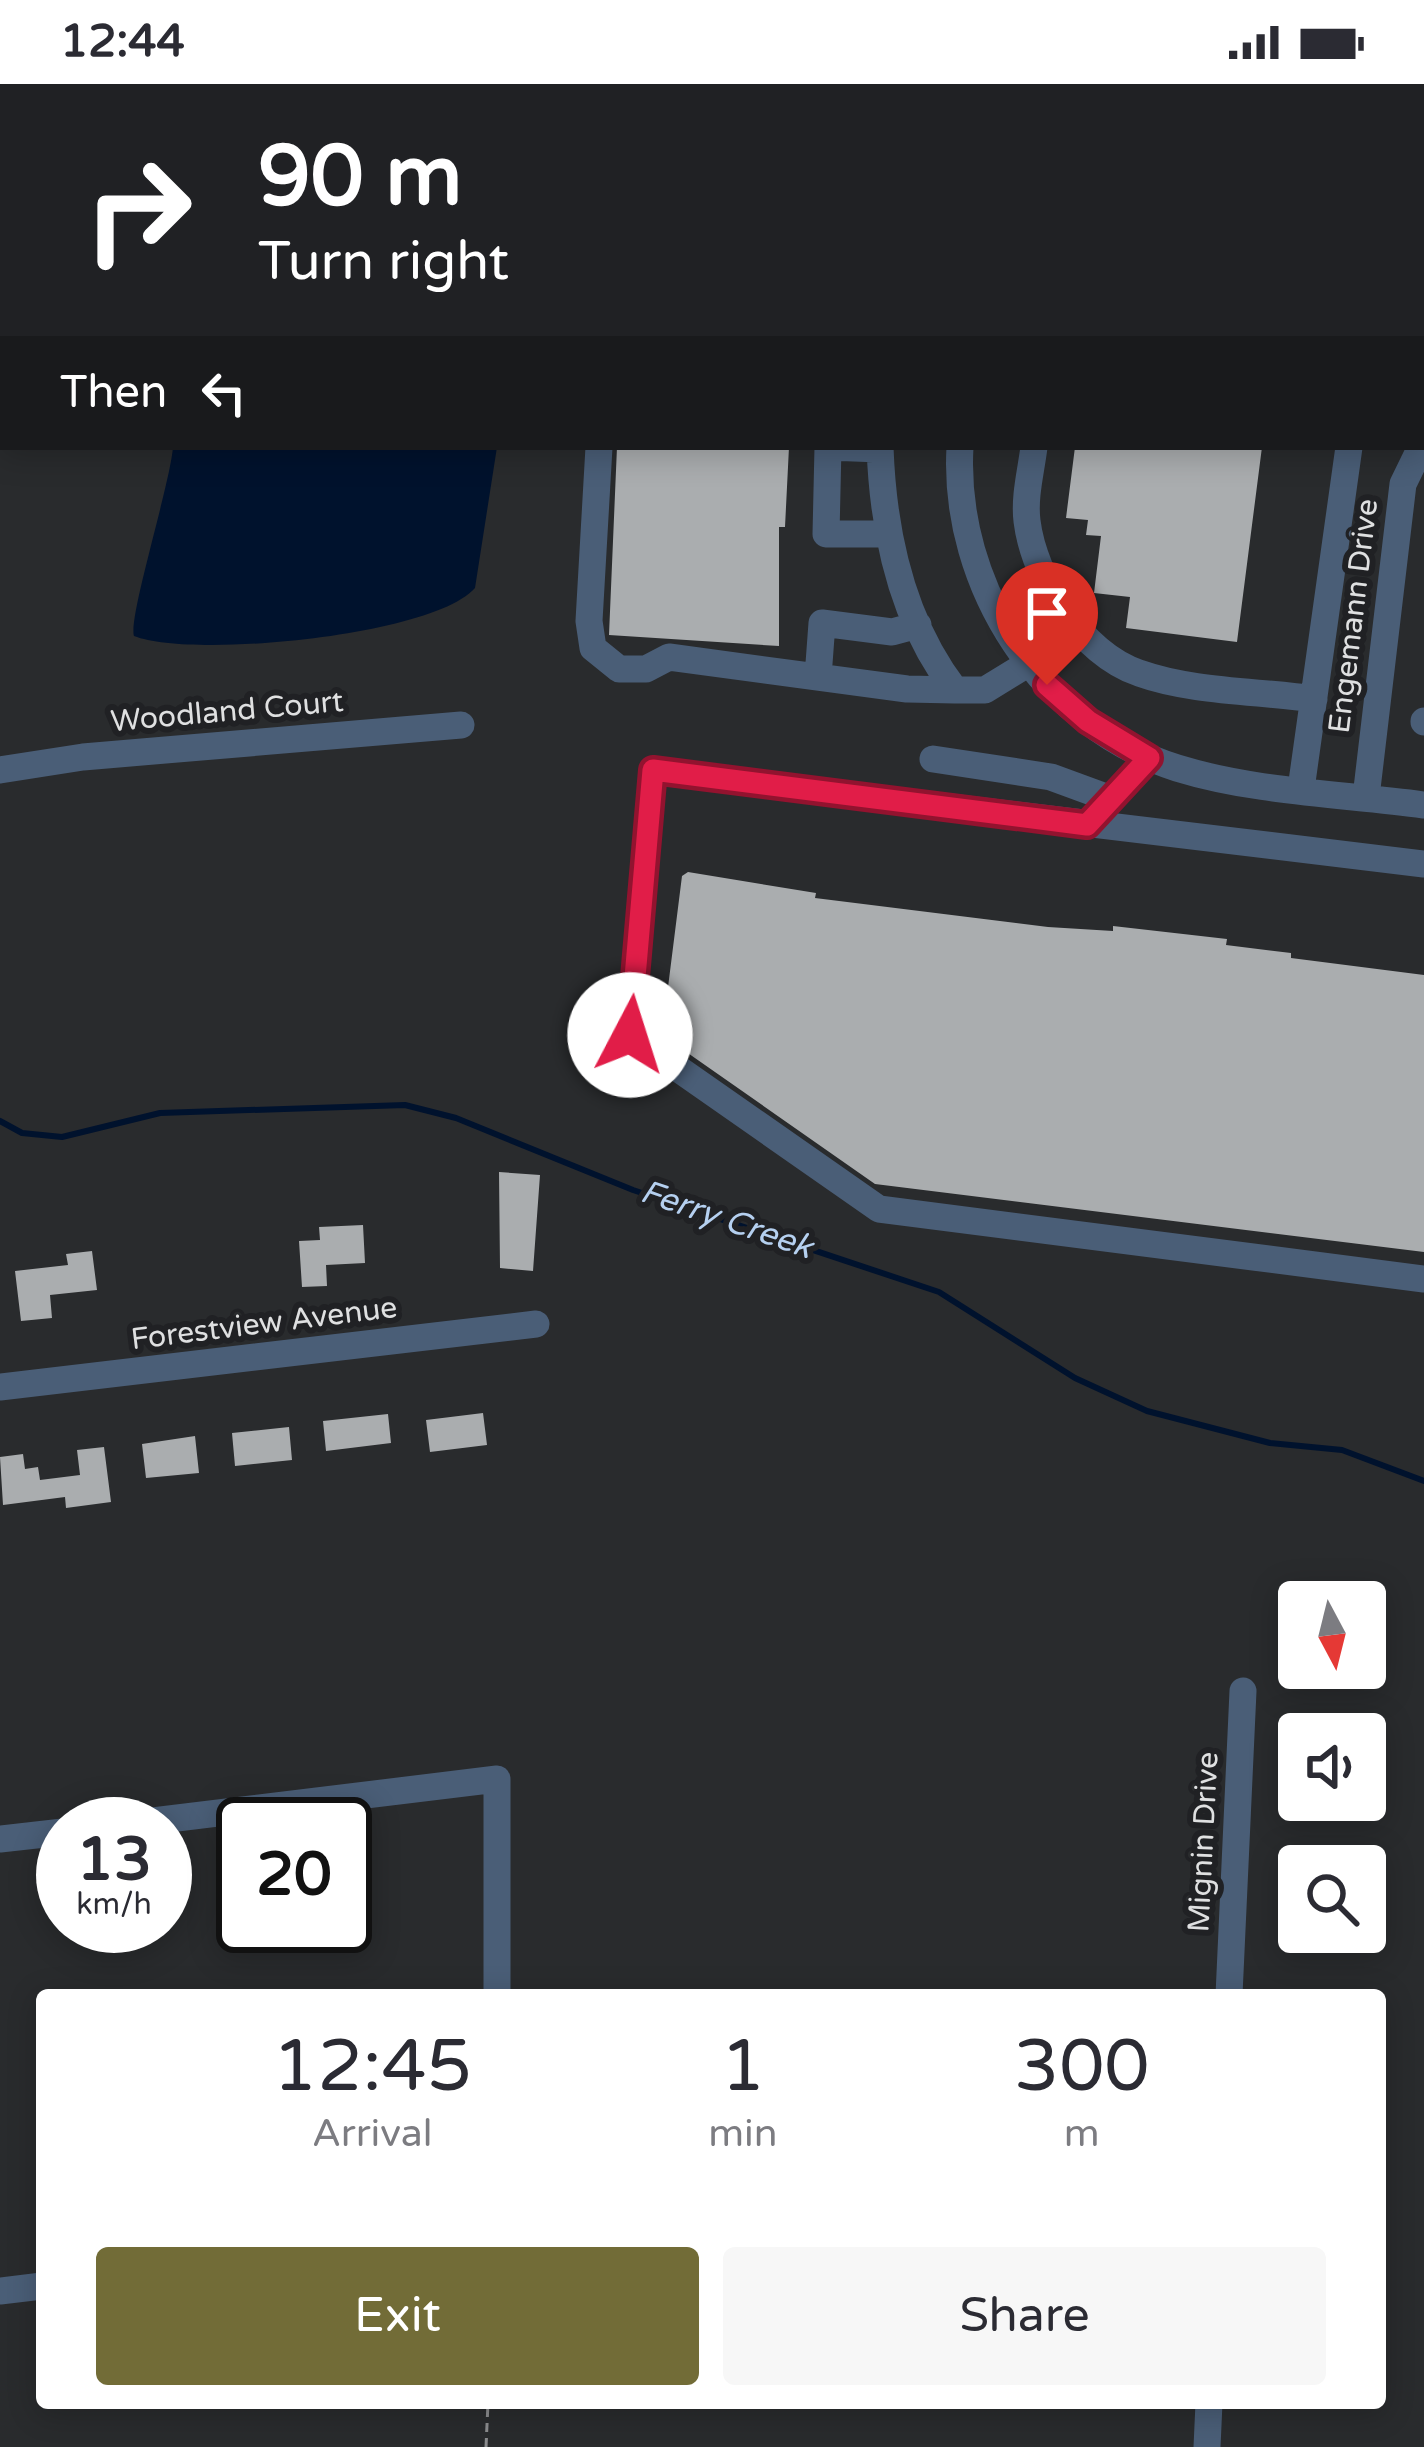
<!DOCTYPE html>
<style>
:root{--surface:#fff;--page:#f7f7f7;--text:#2b2b33;--muted:#7c7c81;--accent:#726c37}
body{margin:0;font-family:"Varela Round",sans-serif;background:var(--page);color:var(--text);height:100vh;display:flex;flex-direction:column;font-size:45px;white-space:nowrap}
*{box-sizing:border-box;margin:0}
p{font-size:39px;color:var(--muted)}
.icon{flex:none;width:66px;height:66px;fill:none;stroke:currentColor;stroke-width:2;stroke-linecap:round;stroke-linejoin:round}
.map{position:relative;flex:1;overflow:hidden}
.details{position:absolute;left:36px;top:1905px;width:1350px;height:420px;display:flex;flex-direction:column;background:var(--surface);border-radius:12px;box-shadow:0 6px 30px #0003}
.details>*{flex:none}
.banner{position:absolute;left:0px;top:0px;width:1425px;height:366px;box-shadow:0 6px 30px #0003;background:#202124;color:#fff;overflow:hidden}
.needle{width:78px;rotate:173deg}
.tools{position:absolute;left:1278px;top:1497px;display:grid;gap:24px}
.tools a{display:grid;place-items:center;width:108px;height:108px;border-radius:12px;background:var(--surface);box-shadow:0 6px 30px #0003;font-size:60px}
.speed{position:absolute;left:36px;top:1713px;display:flex;gap:24px;font-size:60px;font-weight:700;text-align:center}
.speed>*{display:grid;place-content:center;width:156px;height:156px;border-radius:50%;background:var(--surface);box-shadow:0 6px 30px #0003;line-height:1}
.speed small{font-size:30px;font-weight:400}
.speed .limit{border:6px solid #111;border-radius:18px;background:#fff;color:#111}
.pin{position:absolute;display:grid;place-items:center;width:102px;height:102px;color:#fff;margin:-123px -51px;border-radius:50% 50% 50% 0;rotate:-45deg;box-shadow:0 0 12px #0007}
.pin .icon{rotate:45deg}
.me{position:absolute;width:132px;margin:-66px;rotate:5deg;stroke-linejoin:round;filter:drop-shadow(0 0 9px #0008)}
.turn{display:flex;align-items:center;gap:42px;height:252px;padding:0 60px;font-size:54px}
.turn .icon{width:156px;height:156px;stroke-width:2.5}
.turn b{display:block;font-size:84px;line-height:102px}
.then{display:flex;align-items:center;height:114px;padding:0 60px;background:#0003;gap:24px;font-size:45px}
.eta{display:flex;justify-content:space-evenly;align-items:center;height:204px;text-align:center}
.eta b{font-size:72px;font-weight:600;line-height:84px}
.action{display:flex;gap:24px;margin-top:auto;padding:24px 60px}
.action a{flex:1;height:138px;border-radius:12px;background:var(--accent);color:#fff;font-size:48px;font-weight:600;line-height:138px;text-align:center}
.action a+a{background:var(--page);color:var(--text)}
.status{display:flex;justify-content:space-between;align-items:center;height:84px;padding:0 60px;background:var(--surface);direction:ltr}
.status svg{height:33px;fill:currentColor}
.map>svg:first-child{display:block}
.water{fill:#00122d}
.lines{fill:none;stroke-linecap:round;stroke-linejoin:round}
.stream{stroke:#00122d;stroke-width:6}
.building{fill:#aaadaf}
.path{stroke:#8b8c8e;stroke-width:3;stroke-dasharray:9 6;stroke-linecap:butt}
.minor{stroke:#4a5e77;stroke-width:27}
.route-casing{stroke:#92132f;stroke-width:30}
.route{stroke:#e11d48;stroke-width:21}
.labels{text-anchor:middle;stroke-width:12;stroke-linejoin:round;paint-order:stroke}
.street-label{font-size:30px;fill:#dfe0e1;stroke:#202124}
.water-label{font-size:33px;font-style:italic;fill:#b5d0f0;stroke:#202124}
</style>
<div class="status"><b>12:44</b><svg viewBox="0 0 49 12"><path d="M0 12V9h3v3zM5 12V6h3v6zM10 12V3h3v9zM15 12V0h3v12zM26 1h20v11H26zM47 4h2v5h-2z"/></svg></div>
<div class="map">
<svg width="1424" height="2363" viewBox="0 0 1424 2363">
<rect width="100%" height="100%" fill="#292b2d"/>
<path class="water" d="M173,363H497L475,504C433,552 192,575 134,552C128,534 170,401 173,363Z"/>
<g class="lines">
<path class="stream" d="M0,1037L22,1049L62,1053L160,1029L405,1021L456,1034L633,1106L939,1208L1075,1294L1147,1327L1270,1359L1342,1366L1424,1397"/>
</g>
<path class="building" d="M617,363H789L785,443H779V562L609,551Z
M1075,363H1262L1237,558L1126,544L1130,513L1094,509L1101,452L1086,451L1088,436L1066,434Z
M688,788L816,809L815,814L1048,843L1113,847V842L1227,855L1226,861L1291,869V874L1424,891V1168L875,1100L662,951L682,792Z
M499,1088L540,1091L533,1187L500,1184Z
M363,1141L365,1179L326,1181L327,1202L302,1203L299,1157L320,1156L319,1143Z
M92,1167L97,1206L50,1211L52,1234L21,1237L15,1187L68,1181L66,1170Z
M483,1329L487,1361L430,1368L426,1336Z
M388,1330L391,1359L326,1367L323,1337Z
M289,1343L292,1376L235,1382L232,1349Z
M195,1352L199,1389L146,1394L142,1360Z
M104,1363L111,1418L66,1424L65,1413L3,1421L0,1373L23,1370L25,1385L38,1383L40,1396L80,1391L77,1366Z"/>
<g class="lines">
<path class="path" d="M486,2363L488,2319"/>
<path class="minor" d="M1059,0V3
M984,1L991,0
M620,3V0
M900,3L901,0
M1399,3V0
M599,363L589,537L593,564L619,585H646L669,573L907,605L955,606
M880,363C883,448 902,537 955,606H985L1029,579
M960,363C952,502 1043,642 1177,684C1255,708 1343,710 1424,721
M1034,363C1031,387 1024,413 1027,437C1034,495 1082,570 1139,589C1192,608 1259,607 1314,615
M880,365L828,363L826,450H889
M818,593L822,539L892,548L918,541
M1424,637V638
M933,675L1051,693L1111,715
M0,686L83,673L461,641
M1301,705L1349,363
M1366,713L1403,400L1421,363
M1424,780L653,687L630,951L879,1125L1424,1195
M0,1303L536,1240
M128,1740L497,1695V1911
M0,1755L63,1748
M1229,1911L1243,1607
M0,2207L42,2202
M1207,2363L1209,2319"/>
</g>
<g class="lines">
<defs>
<path id="route" d="M630,951L653,686L1087,741L1149,674L1088,637L1047,601"/>
</defs>
<use href="#route" class="route-casing"/>
<use href="#route" class="route"/>
</g>
<g class="labels">
<g class="street-label">
<text transform="translate(1353 532) rotate(-83)" y="10">Engemann Drive</text>
<text transform="translate(227 627) rotate(-5)" y="10">Woodland Court</text>
<text transform="translate(264 1239) rotate(-7)" y="10">Forestview Avenue</text>
<text transform="translate(1203 1758) rotate(-87)" y="10">Mignin Drive</text>
</g>
<g class="water-label">
<text transform="translate(727 1134) rotate(19)" y="12">Ferry Creek</text>
</g>
</g>
</svg>
<div class="tools">
<a><svg class="needle" viewBox="-14 -14 28 28"><path d="M0-13l5 13h-10z" fill="#e53935"/><path d="M0 13l5-13h-10z" fill="#7c7c81"/></svg></a>
<a><svg class="icon" aria-label="sound" viewBox="0 0 24 24"><path d="M4 9h4l5-4v14l-5-4H4zM17 9q2 3 0 6"/></svg></a>
<a><svg class="icon" aria-label="search" viewBox="0 0 24 24"><circle cx="10" cy="10" r="6"/><path d="M15 15l6 6"/></svg></a>
</div>
<div class="speed"><div>13<small>km/h</small></div><div class="limit">20</div></div>
<div class="pin" style="left:1047px;top:601px;background:#d93025"><svg class="icon" aria-label="arrive" viewBox="0 0 24 24"><path d="M6 21V4h12l-3 4 3 4H6"/></svg></div>
<svg class="me" style="left:630px;top:951px" viewBox="-20 -20 40 40"><circle r="19" fill="#fff"/><path d="M0-13L10 11 0 6-10 11z" fill="#e11d48"/></svg>
<div class="banner">
<div class="turn"><svg class="icon" aria-label="right" viewBox="0 0 24 24"><path d="M7 20v-9h11M14 6l5 5-5 5"/></svg><div><b>90 m</b>Turn right</div></div>
<div class="then">Then<svg class="icon" aria-label="left" viewBox="0 0 24 24"><path d="M17 20v-9H6M10 6l-5 5 5 5"/></svg></div>
</div>
<section class="details">
<div class="eta">
<div><b>12:45</b><p>Arrival</p></div>
<div><b>1</b><p>min</p></div>
<div><b>300</b><p>m</p></div>
</div>
<div class="action"><a>Exit</a><a>Share</a></div>
</section>
</div>
